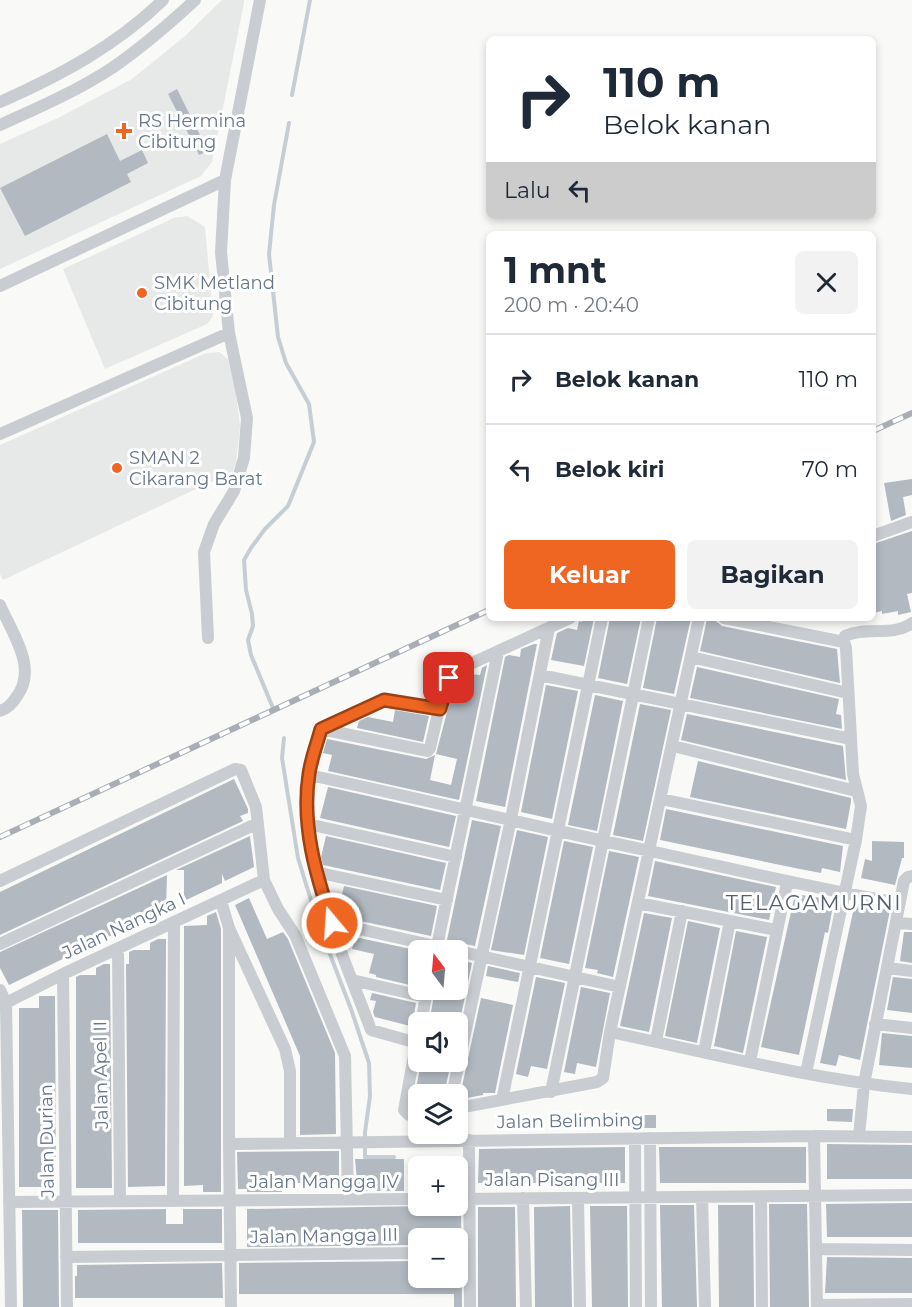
<!DOCTYPE html>
<html lang="id">
<meta charset="utf-8">
<style>
:root{--surface:#fff;--page:#f2f2f3;--text:#1f2937;--muted:#747a83;--line:#e0e1e3;--accent:#ee6621}
body{margin:0;font-family:Montserrat,sans-serif;background:var(--page);color:var(--text);height:100vh;display:flex;flex-direction:column;font-size:22px;white-space:nowrap}
*{box-sizing:border-box;margin:0}
p{font-size:20px;color:var(--muted)}
.icon{flex:none;width:33px;height:33px;fill:none;stroke:currentColor;stroke-width:2;stroke-linecap:round;stroke-linejoin:round}
.map{position:relative;flex:1;overflow:hidden}
.drawer{position:absolute;left:486px;top:231px;width:390px;height:390px;display:flex;flex-direction:column;background:var(--surface);border-radius:9px;box-shadow:0 3px 9px #0003}
.drawer>*{flex:none}
.guide{position:absolute;left:486px;top:36px;width:390px;height:183px;border-radius:9px;box-shadow:0 3px 9px #0003;background:#fff;color:var(--text);overflow:hidden}
.needle{width:39px;rotate:344deg}
.tools{position:absolute;left:408px;top:940px;display:grid;gap:12px}
.tools a{display:grid;place-items:center;width:60px;height:60px;border-radius:9px;background:var(--surface);box-shadow:0 3px 9px #0003;font-size:30px}
.pin{position:absolute;display:grid;place-items:center;width:51px;height:51px;color:#fff;margin:-26px;border-radius:12px;box-shadow:0 3px 9px #0006}
.me{position:absolute;width:66px;margin:-33px;rotate:342deg;stroke-linejoin:round;filter:drop-shadow(0 0 4px #0008)}
.turn{display:flex;align-items:center;gap:21px;height:126px;padding:0 18px;font-size:27px}
.turn .icon{width:78px;height:78px;stroke-width:2.5}
.turn b{display:block;font-size:42px;line-height:51px}
.then{display:flex;align-items:center;height:57px;padding:0 18px;background:#0003;gap:12px;font-size:22px}
.round{display:grid;place-items:center;flex:none;width:63px;height:63px;border-radius:9px;background:var(--page)}
.head{display:flex;align-items:center;justify-content:space-between;height:102px;padding:0 18px}
h1{font-size:36px;font-weight:700;line-height:45px}
.action{display:flex;gap:12px;margin-top:auto;padding:12px 18px}
.action a{flex:1;height:69px;border-radius:9px;background:var(--accent);color:#fff;font-size:24px;font-weight:700;line-height:69px;text-align:center}
.action a+a{background:var(--page);color:var(--text)}
ul{padding:0;list-style:none}
li{display:flex;align-items:center;gap:18px;height:90px;padding:0 18px;border-top:2px solid var(--line)}
li div{flex:1}
li b{display:block;font-size:22px}
li em{font-style:normal}
.map>svg:first-child{display:block}
.built{fill:#e7e8e8}
.lines{fill:none;stroke-linecap:round;stroke-linejoin:round}
.stream{stroke:#c6ced4;stroke-width:4}
.building{fill:#b2b9c0}
.minor{stroke:#c9ccd0;stroke-width:12}
.rail-casing{stroke:#a9aeb5;stroke-width:6}
.rail{stroke:#fff;stroke-width:4;stroke-dasharray:11;stroke-linecap:butt}
.route-casing{stroke:#9b4215;stroke-width:15}
.route{stroke:#ee6621;stroke-width:10}
.poi-dot{fill:#ee6621;stroke:#fff;stroke-width:2}
.labels{text-anchor:middle;stroke-width:6;stroke-linejoin:round;paint-order:stroke}
.poi-label{font-size:18px;fill:#66768a;stroke:#fff;text-anchor:start}
.street-label{font-size:18px;fill:#66768a;stroke:#fff}
.quarter-label{font-size:21px;letter-spacing:1.5px;fill:#55606e;stroke:#fff}
</style>
<div class="map">
<svg width="912" height="1307" viewBox="0 0 912 1307">
<rect width="100%" height="100%" fill="#f9f9f7"/>
<path class="built" d="M222,0H244V3L212,162L201,176L0,269V144L60,117L132,79L185,36Z
M187,216L205,227L213,316L207,324L105,369L63,269L174,218Z
M219,352L228,359L235,386L240,426L236,464L232,472L3,580L0,574V445L206,353Z"/>
<g class="lines">
<path class="stream" d="M292,95L310,0
M273,708L251,655L248,640L253,626L252,614L246,590L244,560L251,548L265,529L288,506L314,442L309,404L286,363L278,337L269,254L274,205L289,123
M284,738L282,758L298,858L318,923L351,1009L369,1063L370,1096L365,1132V1157H394"/>
</g>
<path class="building" d="M177,89L208,151L199,155L168,94Z
M107,134L120,161L142,150L148,163L127,174L131,182L25,236L0,188Z
M912,479V495L903,497L906,515L891,521L884,483Z
M912,531V593L907,594L911,612L898,615V611L882,614V611L873,613V544Z
M583,618H594L584,666L551,660L557,633L568,628L577,630L579,621L582,622Z
M610,618H641L627,684L598,678Z
M657,618H691L674,694L643,688Z
M707,619L716,621L722,626L837,649L840,683L700,651Z
M534,644H537L505,807L476,801L505,657L509,655L520,657L521,649Z
M487,665L459,800L328,771L332,755L323,753L327,739L426,759L435,755L430,780L451,785L457,759L436,754L447,712L456,682L460,678L469,674L480,675L482,668Z
M697,667L839,699L836,714L841,715L842,729L690,698Z
M546,685L578,691L552,819L521,812Z
M595,695L623,701L597,831L568,825Z
M640,704L671,710L643,841L613,835Z
M395,710L429,716L423,742L357,728L359,721L368,717L393,722Z
M687,714L843,746L846,780L681,740Z
M698,761L851,798V802L846,829L690,797Z
M234,779L248,809V813L240,816L243,821L0,935V892Z
M328,787L456,816L449,847L320,818Z
M666,809L843,846L840,872L822,868L821,873L800,869L660,840Z
M472,820L501,826L475,946L447,940Z
M517,830L548,837L524,955L491,950Z
M250,836L254,867L225,881L222,874V883L184,901V870H176Z
M326,836L446,863L440,890L323,865L321,857Z
M564,841L593,847L569,964L540,958Z
M872,841L904,842V858H902L895,885L861,878L865,859L872,861Z
M609,851L639,857L613,977L597,973L598,970L585,968Z
M655,861L776,887L769,920L648,896Z
M167,875L166,909L9,985L0,968V952Z
M344,886L437,906L431,936L337,916Z
M795,894L834,900L828,933L825,932L799,1055L761,1047Z
M249,898L267,939L283,932L288,939L335,1053L336,1134L300,1135V1056L235,905Z
M855,903L890,910L860,1060L839,1055L836,1066L820,1063Z
M216,912L221,929V1192H203V1185L184,1186V926L207,925V916Z
M644,913L672,918L649,1032L620,1026Z
M688,921L720,928L697,1043L665,1036Z
M736,931L767,937L743,1053L714,1046Z
M904,932H912V963L900,961Z
M355,937L420,951L418,987L376,977V975L369,973L374,954L352,949Z
M158,939H166L165,1186L128,1187L126,964H129V952L134,950H150V943Z
M458,959L472,963L458,1030V1023H429L435,990H458Z
M104,964H110L112,1188H76V977L80,975H96V968Z
M488,966L520,973L518,982L486,976Z
M536,977L565,983L547,1069L531,1066L528,1077L516,1074Z
M893,977L912,979V1013L887,1010Z
M581,987L610,993L596,1067L577,1063L575,1074L564,1072Z
M372,993L416,1003L413,1021L414,1027L375,1017L373,1012L376,1001L370,1000Z
M39,996H55L56,1187H19V1008H39Z
M481,998L513,1005L495,1093H483V1095L467,1098L460,1096Z
M882,1033L912,1036V1068L879,1065Z
M421,1062H451L444,1095H415Z
M827,1109H853L852,1122L827,1121Z
M633,1115H656V1128H632Z
M827,1144L912,1145V1179H827Z
M625,1147V1183H478L479,1149Z
M659,1147H806V1183H660Z
M339,1151V1183H282V1192H247V1189H238L237,1152Z
M355,1159H404V1191H358Z
M912,1203V1237H827L826,1204Z
M769,1204H807L809,1307H770Z
M660,1205H694L697,1307H662Z
M718,1205H753L754,1307H719Z
M422,1206L461,1207L462,1307H454V1294H239V1263L418,1261V1278H458V1239H418V1245L247,1247V1209Z
M570,1206L572,1307H535L534,1207Z
M590,1206H627L628,1307H592Z
M478,1207H515L516,1307H478Z
M166,1209V1224H183V1209H222V1243H78V1210Z
M22,1210H58L59,1307H23Z
M827,1257L912,1258V1293H825Z
M222,1263L223,1298H75V1276H77V1265Z"/>
<g class="lines">
<path class="minor" d="M0,102C59,76 116,46 163,0
M0,125C38,108 77,91 112,68C141,48 169,24 195,0
M0,286L225,180
M0,434L229,333
M873,536L912,522
M0,605C12,633 38,668 17,696C12,704 8,708 0,711
M724,618L844,642L846,648L853,774L861,806L856,840L806,1073
M208,638L204,552L214,524L234,491L244,458L247,418L229,333L221,252L225,180L260,0
M844,642L845,636C866,626 893,637 912,623
M691,657L848,693
M540,675L851,739
M321,729L428,751L430,748L439,709
M673,746L856,791
M309,775C423,799 536,827 650,851C734,869 816,889 900,903
M661,799L856,840
M308,824L456,857
M315,872L447,900
M0,881L235,769L241,770L256,807L264,880L278,909L295,935L345,1056L348,1199
M221,901L229,928L285,1049L290,1071V1143
M638,903L776,930
M332,923L620,987
M897,923L912,924
M229,928V1144L231,1307
M0,944L258,823
M118,949L120,1201
M436,951L498,652
M888,968L912,971
M63,974L67,1307
M352,980L426,997
M0,990L6,1003L11,1307
M0,1006L63,974L264,880
M421,1023L427,991
M875,1024L912,1028
M610,1032C710,1053 810,1079 912,1089
M418,1034L404,1110L409,1115L418,1114
M656,1041L682,911
M417,1043L371,1030C343,954 296,856 309,774C312,759 317,744 321,729L384,700L439,709L449,678L455,671L570,618
M704,1052L730,921
M750,1061L787,883
M551,1092L649,618
M452,1095L511,819L549,628
M502,1100L602,618
M458,1108L597,1082L603,1078L610,1032L699,618
M814,1136L817,1307
M859,1136L864,1084L904,881L908,877L912,876
M650,1138L651,1307
M635,1139L636,1307
M469,1140L470,1307
M229,1144L814,1136L912,1137
M702,1197L705,1307
M761,1197L762,1307
M523,1198L526,1307
M578,1198L580,1307
M458,1199L912,1195
M173,1201L174,922
M9,1202L418,1199
M816,1249L912,1250
M66,1257L418,1253
M817,1305L912,1304"/>
<defs>
<path id="rail" d="M873,431L912,413
M0,837L489,610"/>
</defs>
<use href="#rail" class="rail-casing"/>
<use href="#rail" class="rail"/>
</g>
<g class="lines">
<defs>
<path id="route" d="M332,923C316,875 301,825 309,774C311,759 317,744 321,729L384,700L440,709L449,678"/>
</defs>
<use href="#route" class="route-casing"/>
<use href="#route" class="route"/>
</g>
<g class="poi-dot">
<path d="M121 122h6v6h6v6h-6v6h-6v-6h-6v-6h6z"/>
<circle cx="142" cy="293" r="6"/>
<circle cx="117" cy="468" r="6"/>
</g>
<g class="labels">
<g class="poi-label">
<text x="138" y="127">RS Hermina<tspan x="138" dy="21">Cibitung</tspan></text>
<text x="154" y="289">SMK Metland<tspan x="154" dy="21">Cibitung</tspan></text>
<text x="129" y="464">SMAN 2<tspan x="129" dy="21">Cikarang Barat</tspan></text>
</g>
<g class="street-label">
<text transform="translate(124 926) rotate(-25)" y="6">Jalan Nangka I</text>
<text transform="translate(101 1075) rotate(-91)" y="6">Jalan Apel II</text>
<text transform="translate(570 1121) rotate(-1)" y="6">Jalan Belimbing</text>
<text transform="translate(47 1141) rotate(-91)" y="6">Jalan Durian</text>
<text x="552" y="1186">Jalan Pisang III</text>
<text x="324" y="1188">Jalan Mangga IV</text>
<text transform="translate(324 1236) rotate(-1)" y="6">Jalan Mangga III</text>
</g>
<g class="quarter-label">
<text x="814" y="910">TELAGAMURNI</text>
</g>
</g>
</svg>
<div class="tools">
<a><svg class="needle" viewBox="-14 -14 28 28"><path d="M0-13l5 13h-10z" fill="#e53935"/><path d="M0 13l5-13h-10z" fill="#747a83"/></svg></a>
<a><svg class="icon" aria-label="sound" viewBox="0 0 24 24"><path d="M4 9h4l5-4v14l-5-4H4zM17 9q2 3 0 6"/></svg></a>
<a><svg class="icon" aria-label="layers" viewBox="0 0 24 24"><path d="M12 4l9 5-9 5-9-5zM3 14l9 5 9-5"/></svg></a>
<a>+</a>
<a>−</a>
</div>
<div class="pin" style="left:449px;top:678px;background:#d93025"><svg class="icon" aria-label="arrive" viewBox="0 0 24 24"><path d="M6 21V4h12l-3 4 3 4H6"/></svg></div>
<svg class="me" style="left:332px;top:923px" viewBox="-20 -20 40 40"><circle r="17" fill="#ee6621" stroke="#fff" stroke-width="3"/><path d="M0-11L8 9 0 5-8 9z" fill="#fff"/></svg>
<div class="guide">
<div class="turn"><svg class="icon" aria-label="right" viewBox="0 0 24 24"><path d="M7 20v-9h11M14 6l5 5-5 5"/></svg><div><b>110 m</b>Belok kanan</div></div>
<div class="then">Lalu<svg class="icon" aria-label="left" viewBox="0 0 24 24"><path d="M17 20v-9H6M10 6l-5 5 5 5"/></svg></div>
</div>
<section class="drawer">
<div class="head"><div><h1>1 mnt</h1><p>200 m · 20:40</p></div><a class="round"><svg class="icon" aria-label="close" viewBox="0 0 24 24"><path d="M6 6l12 12M18 6L6 18"/></svg></a></div>
<ul>
<li><svg class="icon" aria-label="right" viewBox="0 0 24 24"><path d="M7 20v-9h11M14 6l5 5-5 5"/></svg><div><b>Belok kanan</b></div><em>110 m</em></li>
<li><svg class="icon" aria-label="left" viewBox="0 0 24 24"><path d="M17 20v-9H6M10 6l-5 5 5 5"/></svg><div><b>Belok kiri</b></div><em>70 m</em></li>
</ul>
<div class="action"><a>Keluar</a><a>Bagikan</a></div>
</section>
</div>
